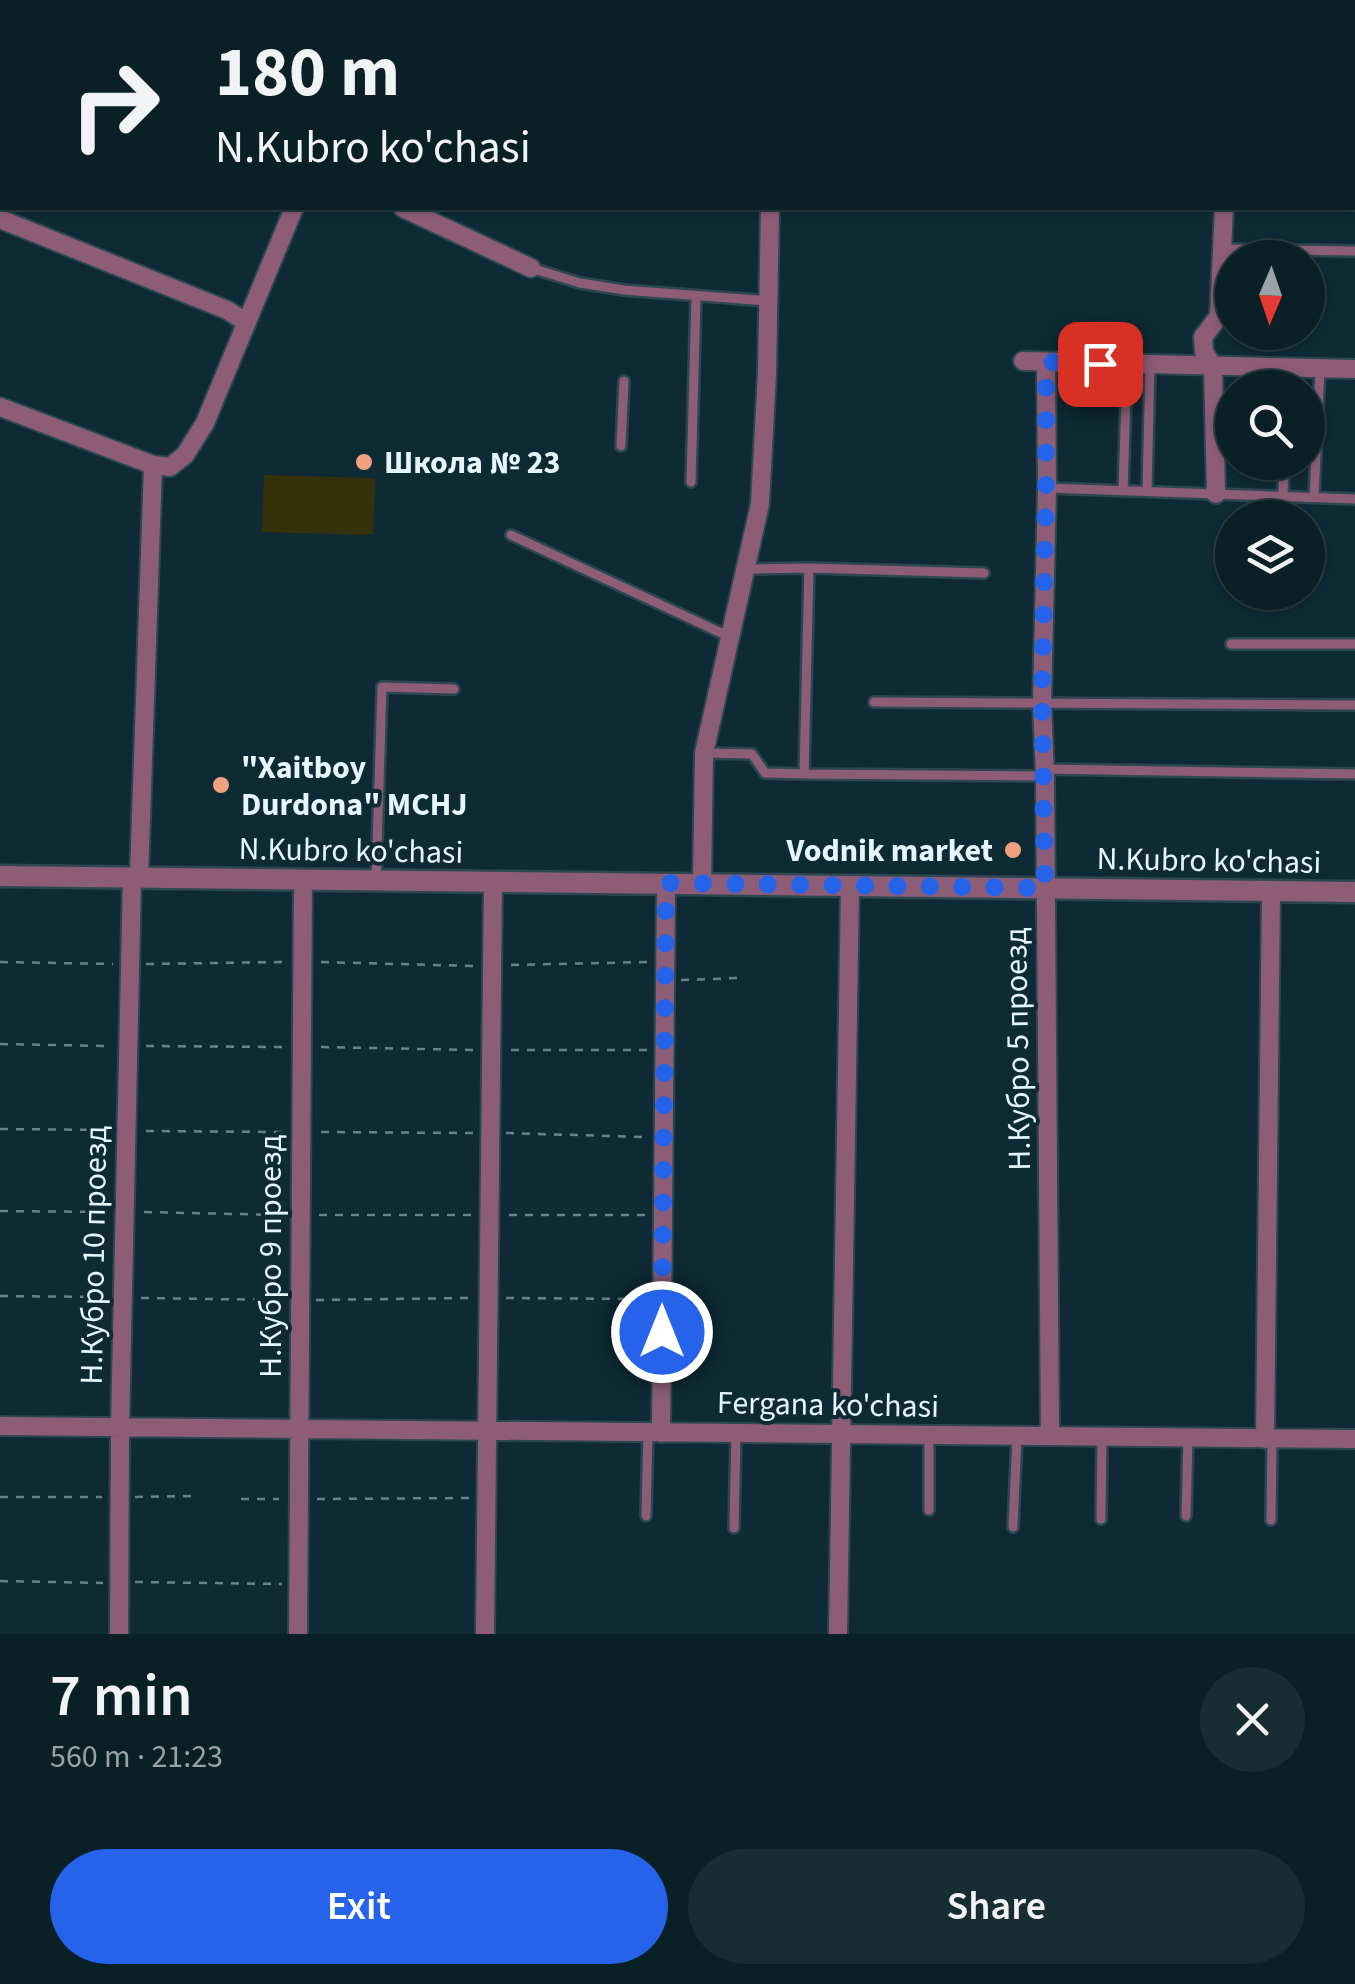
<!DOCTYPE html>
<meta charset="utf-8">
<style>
:root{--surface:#0a2027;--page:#182d33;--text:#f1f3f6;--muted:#99a3a7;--line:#2a3e44;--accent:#2563eb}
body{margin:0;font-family:"Source Sans 3",sans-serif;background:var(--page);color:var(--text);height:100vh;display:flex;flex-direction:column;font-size:38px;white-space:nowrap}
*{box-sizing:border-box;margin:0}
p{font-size:32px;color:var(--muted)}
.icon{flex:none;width:55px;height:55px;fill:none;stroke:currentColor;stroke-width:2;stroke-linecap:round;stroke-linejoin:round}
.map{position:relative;height:1634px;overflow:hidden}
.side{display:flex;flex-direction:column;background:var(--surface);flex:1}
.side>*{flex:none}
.guide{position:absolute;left:0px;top:0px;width:1355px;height:210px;box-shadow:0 2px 8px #0004,0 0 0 2px var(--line);background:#0a2027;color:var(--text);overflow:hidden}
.needle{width:65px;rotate:182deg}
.controls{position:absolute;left:1215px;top:240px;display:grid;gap:20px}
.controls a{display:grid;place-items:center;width:110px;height:110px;border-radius:50%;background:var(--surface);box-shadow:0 2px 8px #0004,0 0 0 2px var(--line);font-size:50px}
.pin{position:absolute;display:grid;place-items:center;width:85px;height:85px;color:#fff;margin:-42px;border-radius:20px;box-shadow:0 5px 15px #0006}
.me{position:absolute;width:110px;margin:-55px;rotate:0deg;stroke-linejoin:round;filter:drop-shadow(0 0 8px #0008)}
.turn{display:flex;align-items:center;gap:35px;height:210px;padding:0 50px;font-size:45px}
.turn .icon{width:130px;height:130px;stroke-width:2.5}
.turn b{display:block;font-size:70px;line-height:85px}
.round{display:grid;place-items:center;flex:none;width:105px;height:105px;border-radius:52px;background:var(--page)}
.headline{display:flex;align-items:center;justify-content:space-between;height:170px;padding:0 50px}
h1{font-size:60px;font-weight:600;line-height:75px}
.cta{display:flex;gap:20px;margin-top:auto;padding:20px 50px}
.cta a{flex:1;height:115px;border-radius:60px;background:var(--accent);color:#fff;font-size:40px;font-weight:600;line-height:115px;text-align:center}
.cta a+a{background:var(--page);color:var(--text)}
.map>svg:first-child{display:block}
.green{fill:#35320b}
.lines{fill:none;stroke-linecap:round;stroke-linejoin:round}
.service-casing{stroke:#2c4750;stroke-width:14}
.minor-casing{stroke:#2c4750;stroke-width:22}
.tertiary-casing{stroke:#2c4750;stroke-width:25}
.path{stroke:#6a818a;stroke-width:2.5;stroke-dasharray:8 8;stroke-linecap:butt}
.service{stroke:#8d5d78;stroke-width:9}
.minor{stroke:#8d5d78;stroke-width:18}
.tertiary{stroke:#8d5d78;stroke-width:20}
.route{stroke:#2563eb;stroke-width:18;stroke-dasharray:0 32.4}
.poi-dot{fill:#f1a17d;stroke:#0e2a34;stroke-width:4}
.labels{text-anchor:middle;stroke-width:8;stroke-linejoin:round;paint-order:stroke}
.poi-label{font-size:32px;font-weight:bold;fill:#e6f6fd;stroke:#0e2a34;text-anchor:start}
.street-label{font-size:32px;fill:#e6f6fd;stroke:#0e2a34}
</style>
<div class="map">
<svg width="1355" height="1634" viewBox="0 0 1355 1634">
<rect width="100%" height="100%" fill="#0e2a34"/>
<path class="green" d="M264,475L375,478L373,535L262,532Z"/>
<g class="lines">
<defs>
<path id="service" d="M1048,0V2
M1221,249L1355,251
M531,268L580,283L624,290L769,301
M1286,388V368
M621,446L624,381
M691,482L696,297
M1048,488L1355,499
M1123,491L1127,364
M1147,491L1150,365
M1283,496L1284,462
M1314,497L1320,369
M511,535L730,637
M745,569L809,568L984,573
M1231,644H1355
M874,702L1355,705
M704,753L752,754L765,773L804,774L809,568
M1044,769L1355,774
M804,774L1045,776
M376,880L382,687L454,689
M929,1435V1510
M646,1516L648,1432
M1186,1516L1188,1438
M1101,1519L1102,1437
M1271,1520L1272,1439
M1013,1527L1017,1436
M734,1528L736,1433"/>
<path id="minor" d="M407,0L414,2
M377,2L378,0
M774,2V0
M0,31L2,32
M403,208L531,268
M0,219L227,310L246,322
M1023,361L1355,369
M1046,362L1047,488L1042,703L1045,776L1050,1435
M0,407L153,465
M1216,494L1213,366L1204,352L1203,337L1219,316L1224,208
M139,877L153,465L170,467L185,455L205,423L294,208
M702,884L704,753L760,504L767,373L770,208
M0,1426L1355,1439
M661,1433L666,883
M1265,1439L1271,892
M119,1634L120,1427L132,877
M298,1634L303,879
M485,1634L493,882
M838,1634L850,886"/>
<path id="tertiary" d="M0,876L1355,892"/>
</defs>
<use href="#service" class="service-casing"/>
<use href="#minor" class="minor-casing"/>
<use href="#tertiary" class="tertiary-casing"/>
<path class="path" d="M0,962L113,964
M321,962L473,966
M146,964L283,962
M511,965L648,962
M681,980L740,978
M0,1044L108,1046
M146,1046L283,1047
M321,1047L473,1050
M511,1050H648
M0,1129L108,1130
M146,1131L283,1132
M321,1132L473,1133
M506,1133L643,1137
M0,1211L106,1212
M144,1212L281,1215
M319,1215H471
M509,1215H646
M0,1296L103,1297
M141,1298L283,1300
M506,1298L643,1299
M316,1300L468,1298
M0,1497H102
M135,1497L194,1496
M241,1499H279
M317,1499L469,1498
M0,1581L103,1583
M135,1582L282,1584"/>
<use href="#service" class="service"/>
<use href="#minor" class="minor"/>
<use href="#tertiary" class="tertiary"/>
</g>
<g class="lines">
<path class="route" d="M662,1332L666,883L1045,888L1042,703L1046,488V362L1100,364"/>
</g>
<g class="poi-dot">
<circle cx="364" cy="462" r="10"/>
<circle cx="221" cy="785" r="10"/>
<circle cx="1013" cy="850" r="10"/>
</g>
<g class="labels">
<g class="poi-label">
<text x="384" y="473">Школа № 23</text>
<text x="241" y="778">"Xaitboy<tspan x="241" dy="37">Durdona" MCHJ</tspan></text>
<text x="993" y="861" text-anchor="end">Vodnik market</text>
</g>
<g class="street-label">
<text transform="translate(351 850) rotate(1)" y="11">N.Kubro ko'chasi</text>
<text transform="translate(1209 860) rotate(1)" y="11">N.Kubro ko'chasi</text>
<text transform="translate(1017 1049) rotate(-91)" y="11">Н.Кубро 5 проезд</text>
<text transform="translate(93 1255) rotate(-89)" y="11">Н.Кубро 10 проезд</text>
<text transform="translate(270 1256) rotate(-90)" y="11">Н.Кубро 9 проезд</text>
<text transform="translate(828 1404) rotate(1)" y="11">Fergana ko'chasi</text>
</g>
</g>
</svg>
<div class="controls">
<a><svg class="needle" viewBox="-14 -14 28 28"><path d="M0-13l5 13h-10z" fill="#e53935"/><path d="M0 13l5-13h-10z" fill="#99a3a7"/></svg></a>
<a><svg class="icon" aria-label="search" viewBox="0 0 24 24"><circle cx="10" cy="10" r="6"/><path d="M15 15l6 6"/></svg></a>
<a><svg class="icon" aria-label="layers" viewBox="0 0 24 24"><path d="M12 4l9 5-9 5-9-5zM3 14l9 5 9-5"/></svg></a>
</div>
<div class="pin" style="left:1100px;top:364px;background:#d93025"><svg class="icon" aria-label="arrive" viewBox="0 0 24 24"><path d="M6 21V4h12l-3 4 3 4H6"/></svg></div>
<svg class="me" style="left:662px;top:1332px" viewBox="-20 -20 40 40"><circle r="17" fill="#2563eb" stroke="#fff" stroke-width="3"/><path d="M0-11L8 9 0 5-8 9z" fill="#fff"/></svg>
<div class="guide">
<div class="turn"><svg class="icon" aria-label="right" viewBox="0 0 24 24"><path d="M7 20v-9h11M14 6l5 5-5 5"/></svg><div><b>180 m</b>N.Kubro ko'chasi</div></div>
</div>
</div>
<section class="side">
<div class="headline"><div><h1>7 min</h1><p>560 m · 21:23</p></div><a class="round"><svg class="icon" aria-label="close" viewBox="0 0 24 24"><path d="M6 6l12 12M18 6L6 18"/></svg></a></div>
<div class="cta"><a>Exit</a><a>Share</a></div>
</section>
